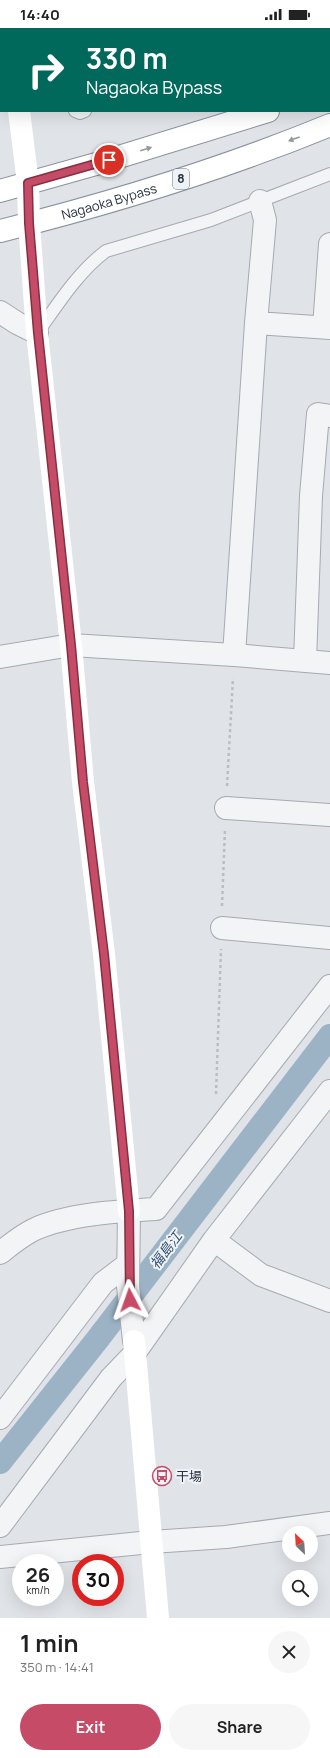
<!DOCTYPE html>
<meta charset="utf-8">
<style>
:root{--surface:#fff;--page:#f6f6f6;--text:#222;--muted:#767676;--accent:#c64b66}
body{margin:0;font-family:Manrope,"Noto Sans JP",sans-serif;background:var(--page);color:var(--text);height:100vh;display:flex;flex-direction:column;font-size:15px;white-space:nowrap}
*{box-sizing:border-box;margin:0}
p{font-size:13px;color:var(--muted)}
.icon{flex:none;width:22px;height:22px;fill:none;stroke:currentColor;stroke-width:2;stroke-linecap:round;stroke-linejoin:round}
.map{position:relative;height:1590px;overflow:hidden}
.panel{display:flex;flex-direction:column;background:var(--surface);flex:1}
.panel>*{flex:none}
.guide{position:absolute;left:0px;top:0px;width:330px;height:84px;box-shadow:0 4px 16px #0002;background:#00695c;color:#fff;overflow:hidden}
.needle{width:26px;rotate:335deg}
.controls{position:absolute;left:282px;top:1498px;display:grid;gap:8px}
.controls a{display:grid;place-items:center;width:36px;height:36px;border-radius:50%;background:var(--surface);box-shadow:0 4px 16px #0002;font-size:20px}
.speed{position:absolute;left:12px;top:1526px;display:flex;gap:8px;font-size:20px;font-weight:700;text-align:center}
.speed>*{display:grid;place-content:center;width:52px;height:52px;border-radius:50%;background:var(--surface);box-shadow:0 4px 16px #0002;line-height:1}
.speed small{font-size:10px;font-weight:400}
.speed .limit{border:6px solid #d22;background:#fff;color:#111}
.pin{position:absolute;display:grid;place-items:center;width:34px;height:34px;color:#fff;margin:-17px;border:2px solid #fff;border-radius:50%;box-shadow:0 1px 4px #0007}
.me{position:absolute;width:44px;margin:-22px;rotate:356deg;stroke-linejoin:round;filter:drop-shadow(0 0 3px #0008)}
.turn{display:flex;align-items:center;gap:14px;height:84px;padding:0 20px;font-size:18px}
.turn .icon{width:52px;height:52px;stroke-width:2.5}
.turn b{display:block;font-size:28px;line-height:34px}
.round{display:grid;place-items:center;flex:none;width:42px;height:42px;border-radius:21px;background:var(--page)}
.headline{display:flex;align-items:center;justify-content:space-between;height:68px;padding:0 20px}
h1{font-size:24px;font-weight:700;line-height:30px}
.button{display:flex;gap:8px;margin-top:auto;padding:8px 20px}
.button a{flex:1;height:46px;border-radius:24px;background:var(--accent);color:#fff;font-size:16px;font-weight:700;line-height:46px;text-align:center}
.button a+a{background:var(--page);color:var(--text)}
.status{display:flex;justify-content:space-between;align-items:center;height:28px;padding:0 20px;background:var(--surface);direction:ltr}
.status svg{height:11px;fill:currentColor}
.map>svg:first-child{display:block}
.lines{fill:none;stroke-linecap:round;stroke-linejoin:round}
.canal{stroke:#9cb3c6;stroke-width:24}
.lane-casing{stroke:#a5aab2;stroke-width:14}
.street-casing{stroke:#a5aab2;stroke-width:24}
.highway-casing{stroke:#88929e;stroke-width:24}
.path{stroke:#babec2;stroke-width:2.5;stroke-dasharray:3 3;stroke-linecap:butt}
.lane{stroke:#f2f4f6;stroke-width:12}
.street{stroke:#f2f4f6;stroke-width:22}
.secondary{stroke:#fff;stroke-width:22}
.highway{stroke:#fff;stroke-width:22}
.oneway{fill:#94989e}
.route-casing{stroke:#813142;stroke-width:10}
.route{stroke:#c64b66;stroke-width:7}
.labels{text-anchor:middle;stroke-width:4;stroke-linejoin:round;paint-order:stroke}
.shield{fill:#eff2f6;stroke:#646c75;stroke-width:1}
.shield-label{font-size:12px;font-weight:bold;fill:#29323e}
.street-label{font-size:13px;fill:#29323e;stroke:#eff2f6}
.poi-label{font-size:13px;fill:#29323e;stroke:#eff2f6;text-anchor:start}
.water-label{font-size:14px;font-style:italic;fill:#365470;stroke:#eff2f6}
</style>
<div class="status"><b>14:40</b><svg viewBox="0 0 49 12"><path d="M0 12V9h3v3zM5 12V6h3v6zM10 12V3h3v9zM15 12V0h3v12zM26 1h20v11H26zM47 4h2v5h-2z"/></svg></div>
<div class="map">
<svg width="330" height="1590" viewBox="0 0 330 1590">
<rect width="100%" height="100%" fill="#e0e3e8"/>
<g class="lines">
<path class="canal" d="M0,1434L97,1312L330,1008"/>
<defs>
<path id="lane" d="M329,1H330
M75,83L80,85L85,83
M38,304C58,276 78,244 106,223L211,192L330,146"/>
<path id="street" d="M0,64L1,62
M0,284L17,295L37,305
M256,295L330,300
M324,299L330,216
M234,627L256,295L265,192L260,173
M0,629L71,617L234,627L330,635
M305,633L311,468L318,386L330,388
M226,780L330,787
M222,900L330,910
M129,1183L128,1258L134,1313
M214,1212L261,1247L330,1273
M0,1225C10,1217 21,1208 33,1202C66,1186 120,1183 156,1181L330,958
M0,1390L103,1255L128,1236
M0,1498L111,1350L134,1326L214,1212L330,1063
M0,1529L151,1514L226,1509L330,1495"/>
<g id="highway">
<path d="M329,61H330"/>
<path d="M0,163L96,136L268,83"/>
<path id="s1" d="M0,203C112,175 223,141 330,97"/>
</g>
</defs>
<use href="#lane" class="lane-casing"/>
<use href="#street" class="street-casing"/>
<use href="#highway" class="highway-casing"/>
<path class="path" d="M227,758L233,650
M222,878L225,801
M216,1066L221,921"/>
<use href="#lane" class="lane"/>
<use href="#street" class="street"/>
<path class="secondary" d="M12,0V1
M19,83L28,155L29,195L37,305L71,617L83,754L104,926L129,1183
M134,1313L158,1590"/>
<use href="#highway" class="highway"/>
</g>
<defs><path id="oneway-solid" d="M-6-.8H1V-3.2L6.5 0L1 3.2V.8H-6Z"/></defs>
<g class="oneway">
<use href="#oneway-solid" transform="translate(294 111) rotate(160)"/>
<use href="#oneway-solid" transform="translate(146 121) rotate(-17)"/>
</g>
<g class="lines">
<defs>
<path id="route" d="M109,132L28,155L29,195L38,305L71,617L83,754L104,926L129,1183L130,1272"/>
</defs>
<use href="#route" class="route-casing"/>
<use href="#route" class="route"/>
</g>
<defs>
<symbol id="bus-ring" viewBox="-11 -11 22 22"><circle r="9.5" fill="#eff2f6" stroke="#c64b66" stroke-width="1.5"/><path d="M-5-6H5V4H4V6H2V4H-2V6H-4V4H-5ZM-3.5-4V0h7V-4ZM-3.5 1.2v1.5H-2V1.2ZM2 1.2v1.5H3.5V1.2Z" fill="#c64b66"/></symbol>
</defs>
<g fill-rule="evenodd">
<use href="#bus-ring" x="151" y="1437" width="22" height="22"/>
</g>
<g class="labels">
<rect class="shield" x="173" y="141" width="16" height="20" rx="3"/>
<g class="shield-label">
<text x="181" y="155">8</text>
</g>
<g class="street-label">
<text dy="5" stroke="none"><textPath href="#s1" startOffset="113">Nagaoka Bypass</textPath></text>
</g>
<g class="poi-label">
<text x="176" y="1453">干場</text>
</g>
<g class="water-label">
<text transform="translate(166 1222) rotate(-53)" y="5">福島江</text>
</g>
</g>
</svg>
<div class="controls">
<a><svg class="needle" viewBox="-14 -14 28 28"><path d="M0-13l5 13h-10z" fill="#e53935"/><path d="M0 13l5-13h-10z" fill="#767676"/></svg></a>
<a><svg class="icon" aria-label="search" viewBox="0 0 24 24"><circle cx="10" cy="10" r="6"/><path d="M15 15l6 6"/></svg></a>
</div>
<div class="speed"><div>26<small>km/h</small></div><div class="limit">30</div></div>
<div class="pin" style="left:109px;top:132px;background:#d93025"><svg class="icon" aria-label="arrive" viewBox="0 0 24 24"><path d="M6 21V4h12l-3 4 3 4H6"/></svg></div>
<svg class="me" style="left:130px;top:1272px" viewBox="-20 -20 40 40"><path d="M0-17L14 15 0 8-14 15z" fill="#c64b66" stroke="#fff" stroke-width="4"/></svg>
<div class="guide">
<div class="turn"><svg class="icon" aria-label="right" viewBox="0 0 24 24"><path d="M7 20v-9h11M14 6l5 5-5 5"/></svg><div><b>330 m</b>Nagaoka Bypass</div></div>
</div>
</div>
<section class="panel">
<div class="headline"><div><h1>1 min</h1><p>350 m · 14:41</p></div><a class="round"><svg class="icon" aria-label="close" viewBox="0 0 24 24"><path d="M6 6l12 12M18 6L6 18"/></svg></a></div>
<div class="button"><a>Exit</a><a>Share</a></div>
</section>
